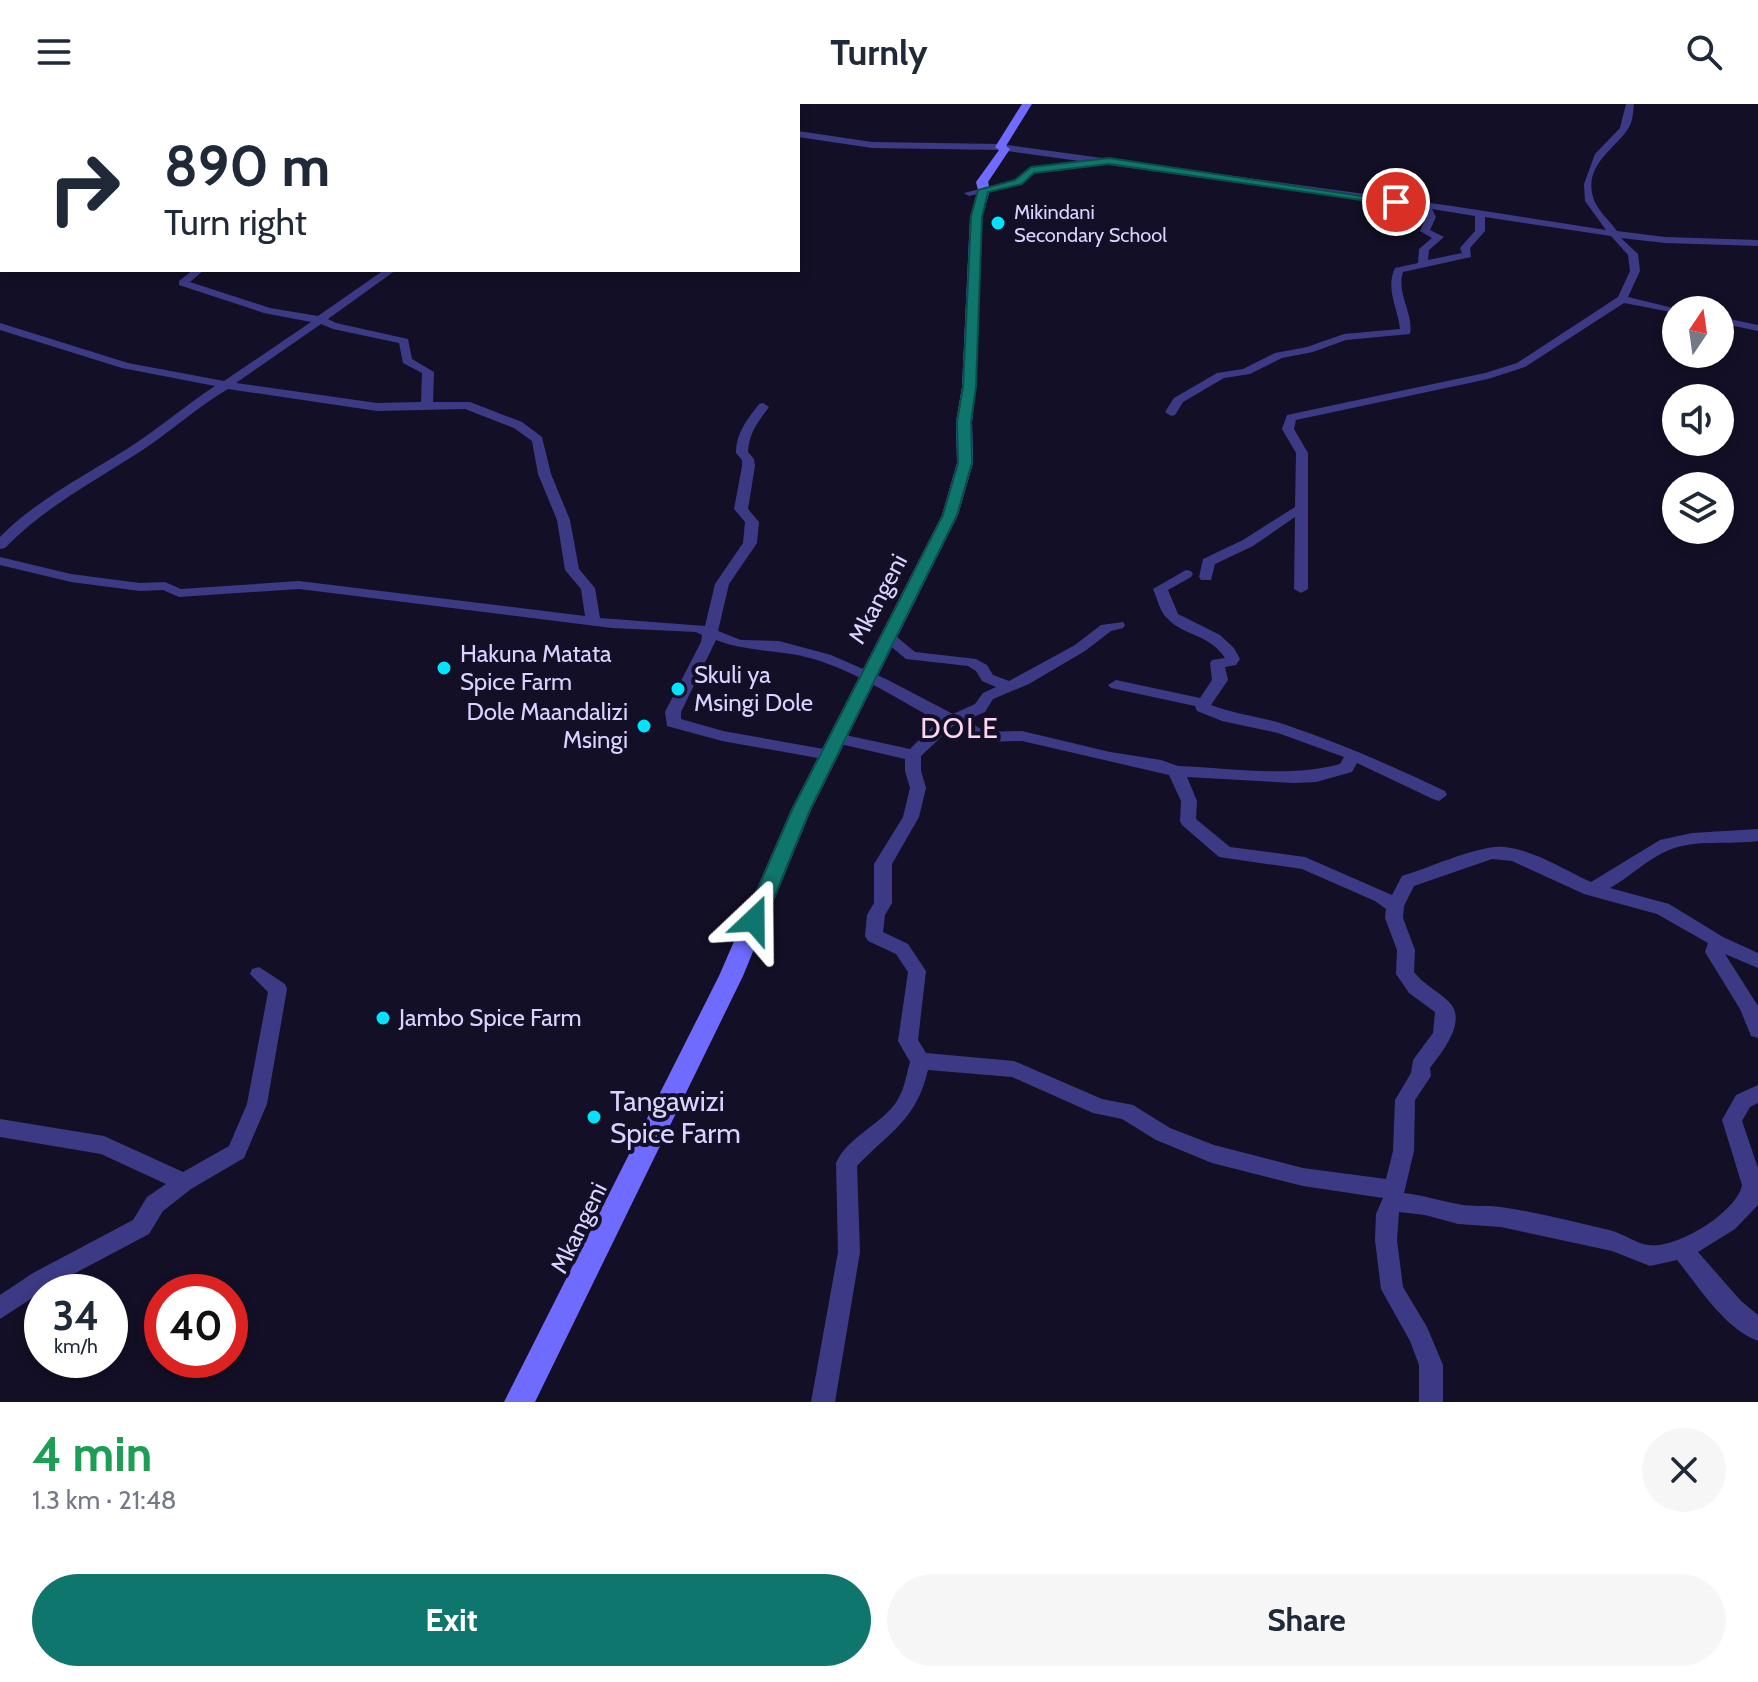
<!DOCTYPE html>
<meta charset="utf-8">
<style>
:root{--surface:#fff;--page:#f6f6f7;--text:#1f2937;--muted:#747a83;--accent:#0f766e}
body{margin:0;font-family:Cabin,sans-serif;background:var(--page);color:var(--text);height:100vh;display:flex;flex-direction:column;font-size:30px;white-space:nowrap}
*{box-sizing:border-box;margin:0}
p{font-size:26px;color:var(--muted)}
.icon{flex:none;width:44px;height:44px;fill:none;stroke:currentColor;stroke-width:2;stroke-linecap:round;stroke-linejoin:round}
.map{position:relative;height:1298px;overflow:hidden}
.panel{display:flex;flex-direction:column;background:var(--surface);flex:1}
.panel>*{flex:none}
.top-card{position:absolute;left:0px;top:0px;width:800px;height:168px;box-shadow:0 4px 12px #0003;background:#fff;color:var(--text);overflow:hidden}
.needle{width:52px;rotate:13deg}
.fabs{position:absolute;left:1662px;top:192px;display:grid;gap:16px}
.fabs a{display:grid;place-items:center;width:72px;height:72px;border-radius:50%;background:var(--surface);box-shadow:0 4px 12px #0003;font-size:40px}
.speed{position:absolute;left:24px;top:1170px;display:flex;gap:16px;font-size:40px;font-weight:700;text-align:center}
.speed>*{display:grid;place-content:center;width:104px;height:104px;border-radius:50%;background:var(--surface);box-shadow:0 4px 12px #0003;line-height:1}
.speed small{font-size:20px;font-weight:400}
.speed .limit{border:12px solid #d22;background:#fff;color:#111}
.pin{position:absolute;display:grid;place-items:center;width:68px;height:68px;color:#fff;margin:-34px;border:4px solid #fff;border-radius:50%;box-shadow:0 2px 8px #0007}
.me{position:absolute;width:88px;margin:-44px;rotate:23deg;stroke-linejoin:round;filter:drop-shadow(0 0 6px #0008)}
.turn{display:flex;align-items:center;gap:28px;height:168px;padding:0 32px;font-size:36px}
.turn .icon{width:104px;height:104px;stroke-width:2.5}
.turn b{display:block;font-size:56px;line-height:68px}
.round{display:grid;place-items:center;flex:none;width:84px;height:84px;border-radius:42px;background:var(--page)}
.summary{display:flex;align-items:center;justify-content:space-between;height:136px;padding:0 32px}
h1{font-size:48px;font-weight:700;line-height:60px;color:#1e9e55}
.primary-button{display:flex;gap:16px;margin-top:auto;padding:16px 32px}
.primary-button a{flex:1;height:92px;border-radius:48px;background:var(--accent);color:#fff;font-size:32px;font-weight:700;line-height:92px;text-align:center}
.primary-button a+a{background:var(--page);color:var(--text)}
header{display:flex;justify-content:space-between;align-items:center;height:104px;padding:0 32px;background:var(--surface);font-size:36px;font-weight:700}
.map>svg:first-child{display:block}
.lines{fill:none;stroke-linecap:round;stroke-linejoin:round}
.street{fill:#3d3a85;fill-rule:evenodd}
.secondary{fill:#6f6bff;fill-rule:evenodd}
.route{fill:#0f766e;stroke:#0a4d48;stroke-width:2}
.poi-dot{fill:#00e5ff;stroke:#130f26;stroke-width:3}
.labels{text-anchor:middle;stroke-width:8;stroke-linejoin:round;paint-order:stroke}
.far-poi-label{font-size:20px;fill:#d9d4ff;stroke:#130f26;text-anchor:start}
.street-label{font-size:24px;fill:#d9d4ff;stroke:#130f26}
.poi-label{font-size:24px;fill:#d9d4ff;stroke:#130f26;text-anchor:start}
.quarter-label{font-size:28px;letter-spacing:2px;fill:#ffd6f0;stroke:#130f26}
.near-poi-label{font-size:28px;fill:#d9d4ff;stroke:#130f26;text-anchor:start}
</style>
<header><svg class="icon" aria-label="menu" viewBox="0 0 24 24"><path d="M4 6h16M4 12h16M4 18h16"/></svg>Turnly<svg class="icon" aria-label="search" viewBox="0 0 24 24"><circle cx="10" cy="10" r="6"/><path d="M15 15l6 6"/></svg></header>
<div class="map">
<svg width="1758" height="1298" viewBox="0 0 1758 1298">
<rect width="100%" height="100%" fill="#130f26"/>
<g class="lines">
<path class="street" d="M1626,0H1634C1633,9 1633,17 1628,25C1614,46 1582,62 1594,96C1598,107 1610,117 1617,127L1665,133L1758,136V142L1665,139L1621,134L1638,150L1640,167L1628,193L1681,206H1676V209L1624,199L1525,263L1488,275L1296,316L1294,325L1308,349V485L1301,489L1294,485L1295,413L1253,442L1215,460L1211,476H1201L1199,473L1203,455L1243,436L1295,403L1296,349L1282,325L1287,311L1485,269L1517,259L1618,193L1630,167L1628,151L1611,132L1485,113V127L1470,144L1471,153L1403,168C1396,190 1414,209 1410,230L1346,236L1313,248L1282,254L1250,270L1224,274L1183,298L1175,311L1171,312L1165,308L1174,294L1217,269L1243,265L1275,249L1307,243L1344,230L1400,225C1398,204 1385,185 1395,164L1418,159L1419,145L1432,134L1420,127L1426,113L1422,104L1000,46L872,44L798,33V27L872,38L1000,40L1452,102L1606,126L1585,97L1584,80L1595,50L1620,24ZM1432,105L1475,112V127L1460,144L1462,149L1428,156L1429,146L1444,133L1430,126L1436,113Z
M1083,57L1086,58V62L1034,68L1021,80L969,92L964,89L1015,76L1028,64Z
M193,166H204L190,178L270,204L318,212L384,166H396L328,215L336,219L408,235L412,255L434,268L433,298H470L522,318L542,333L551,370L570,416L579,465L595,484L600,514L705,522L715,480L743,439L745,418L734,405L742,362V356L736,349C736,329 747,316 759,300L763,299L769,303C758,318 749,329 748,348L754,355L755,362L748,405L759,418L757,439L729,480L718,527L741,536L779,537L831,551L886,575L953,610L975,600L983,589L996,583L982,577L976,567L968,562L906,555L882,535L880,532L882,529H892L915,548L976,555L987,561L993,571L1009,577L1075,541L1101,521L1123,518L1125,521L1123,524L1111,527L1085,547L1029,580L993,595L985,608L967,616L985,628L1022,627L1110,648L1161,656L1178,662C1231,664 1288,674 1340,660L1344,653L1278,629L1222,617L1197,607L1195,602L1111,584L1108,581L1116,576L1200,594L1212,576L1210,559L1212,556L1225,554C1210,530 1183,532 1167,514C1160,508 1157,494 1153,485L1186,466L1191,467L1193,470L1191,473L1168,486L1178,510L1220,531L1234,544L1240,555L1236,561L1225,563L1228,576L1211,601C1237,611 1264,613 1289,622C1343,640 1394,663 1445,687L1447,691L1439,697L1433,695L1357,659L1352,668L1316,678L1294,679L1187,673L1197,697L1196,715L1230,743L1305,753L1392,791L1402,772C1427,765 1480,740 1504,743C1534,746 1563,765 1591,778L1660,736L1692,729L1758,725V737C1729,741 1696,735 1669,746C1647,755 1630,773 1610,784L1669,800L1723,833L1758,849V864L1725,850L1758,902V934L1751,932L1740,905L1705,848L1708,839L1657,810L1584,790L1512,757L1492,755L1414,782L1404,802L1403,814L1415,846L1414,868C1424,881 1437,886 1448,897C1469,916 1442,948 1430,964L1431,972L1415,996L1414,1047L1404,1089C1423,1091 1440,1097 1458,1100C1472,1103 1487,1101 1501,1103C1537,1108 1574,1118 1609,1126C1623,1129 1636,1140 1649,1141C1677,1145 1737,1108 1742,1081L1722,1016L1736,991L1758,981V999L1750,1003L1742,1017L1758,1064V1101L1735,1125L1698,1148L1741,1197L1758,1211V1237C1724,1224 1699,1183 1677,1156L1650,1162L1612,1147L1501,1123L1458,1120L1425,1111L1399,1108L1397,1136L1403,1183L1427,1223L1443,1261V1298H1419V1261L1410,1237L1381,1185L1375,1136L1376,1110L1383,1094L1303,1082L1212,1059L1156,1036L1122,1015L1093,1009L1012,973L928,966C916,1017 890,1027 857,1062L860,1148L835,1298H811L838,1148L836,1059C847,1034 878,1022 895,1000C904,988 906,972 910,958L898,937L908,868L896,850L868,837L865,832L867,811L874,799V760L903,713L910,684L905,667V655L836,639L828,634L836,629L910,645L938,617C899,596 862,571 820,557C786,545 749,549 716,536L681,608V615L723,627L835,647L837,651L829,656L722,637L667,622L665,608L701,538L702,531L696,528L612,524L299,485L179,493L163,486L140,487L71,478L0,461V453L71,470L140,479L165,478L181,485L299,477L585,512L581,485L565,466L557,416L538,370L532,337L514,324L465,305L377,307L228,285C199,302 175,324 147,343C99,375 45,402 5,444L0,445V433C39,393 93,368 139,337C165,319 189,299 215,282L122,264L0,226V219L128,259L224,277L311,218L264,209L179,181V177ZM321,220L333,225L399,239L403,259L422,269L421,298L377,299L236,279ZM954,621L982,638L1022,637L1169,671L1181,697L1180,717L1182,721L1219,753L1302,765L1375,797L1386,805L1385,814L1397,846L1396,870L1409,889L1435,908L1433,929L1413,956L1411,969L1395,996L1393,1047L1386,1075L1303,1064L1214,1041L1170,1024L1133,1001L1102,995L1014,957L926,949L918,936L926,867L908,840L883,828L885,811L892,799V760L919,713L926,684L921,667V652Z
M1720,213L1758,221V227L1720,219Z
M259,863L285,880L287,885L267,1000L244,1054L191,1085L163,1107L149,1130L49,1183L0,1215V1191L33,1169L133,1116L147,1093L166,1080L101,1050L0,1033V1015L104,1032L183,1068L229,1042L247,1000L268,888L250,870L252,865Z"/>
<path class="secondary" d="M1022,0H1032L1006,42L1010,45L988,78L990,86L982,113L976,283L972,318L973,359L958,411L811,706L743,872L535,1298H504L719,872L791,706L942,411L957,359L956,318L962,283L970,113L978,86L976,78L999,46L995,43Z"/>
</g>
<path class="route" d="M1109,54L1401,98L1396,101L1109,60L1034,69L1022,80L988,88L982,113L976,283L971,318L972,359L957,411L810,706L765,816L762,822H747L744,816L792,706L943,411L958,359L957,318L963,283L971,113L978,86L1015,76L1031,63Z"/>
<g class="poi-dot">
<circle cx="998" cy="119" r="8"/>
<circle cx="444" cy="564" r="8"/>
<circle cx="678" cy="585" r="8"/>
<circle cx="644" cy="622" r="8"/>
<circle cx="383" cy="914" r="8"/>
<circle cx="594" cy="1013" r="8"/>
</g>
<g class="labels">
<g class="far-poi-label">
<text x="1014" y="115">Mikindani<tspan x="1014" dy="23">Secondary School</tspan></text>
</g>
<g class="street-label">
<text transform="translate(878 495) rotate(-62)" y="8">Mkangeni</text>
<text transform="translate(579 1124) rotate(-64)" y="8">Mkangeni</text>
</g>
<g class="poi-label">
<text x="460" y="558">Hakuna Matata<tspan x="460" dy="28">Spice Farm</tspan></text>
<text x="694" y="579">Skuli ya<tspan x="694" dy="28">Msingi Dole</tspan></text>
<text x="628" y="616" text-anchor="end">Dole Maandalizi<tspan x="628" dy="28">Msingi</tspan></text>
<text x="399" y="922">Jambo Spice Farm</text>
</g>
<g class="quarter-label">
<text x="960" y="634">DOLE</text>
</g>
<g class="near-poi-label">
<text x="610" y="1007">Tangawizi<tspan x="610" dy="32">Spice Farm</tspan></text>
</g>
</g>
</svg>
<div class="fabs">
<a><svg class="needle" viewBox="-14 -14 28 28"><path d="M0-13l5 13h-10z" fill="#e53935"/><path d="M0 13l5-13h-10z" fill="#747a83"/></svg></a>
<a><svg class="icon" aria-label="sound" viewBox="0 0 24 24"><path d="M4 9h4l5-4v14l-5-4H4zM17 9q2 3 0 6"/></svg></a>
<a><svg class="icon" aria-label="layers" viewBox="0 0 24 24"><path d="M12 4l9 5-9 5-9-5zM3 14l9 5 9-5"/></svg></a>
</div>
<div class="speed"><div>34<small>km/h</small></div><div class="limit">40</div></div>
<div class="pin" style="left:1396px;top:98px;background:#d93025"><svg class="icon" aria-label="arrive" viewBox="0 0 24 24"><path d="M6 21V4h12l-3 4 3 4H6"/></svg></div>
<svg class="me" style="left:754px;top:816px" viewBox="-20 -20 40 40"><path d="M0-17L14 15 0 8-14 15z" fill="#0f766e" stroke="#fff" stroke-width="4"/></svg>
<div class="top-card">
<div class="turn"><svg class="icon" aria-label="right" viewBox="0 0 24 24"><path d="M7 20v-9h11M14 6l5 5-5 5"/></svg><div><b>890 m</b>Turn right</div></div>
</div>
</div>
<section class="panel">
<div class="summary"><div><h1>4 min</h1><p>1.3 km · 21:48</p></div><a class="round"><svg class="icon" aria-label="close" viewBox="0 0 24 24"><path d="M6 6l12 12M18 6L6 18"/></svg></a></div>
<div class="primary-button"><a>Exit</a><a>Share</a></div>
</section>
